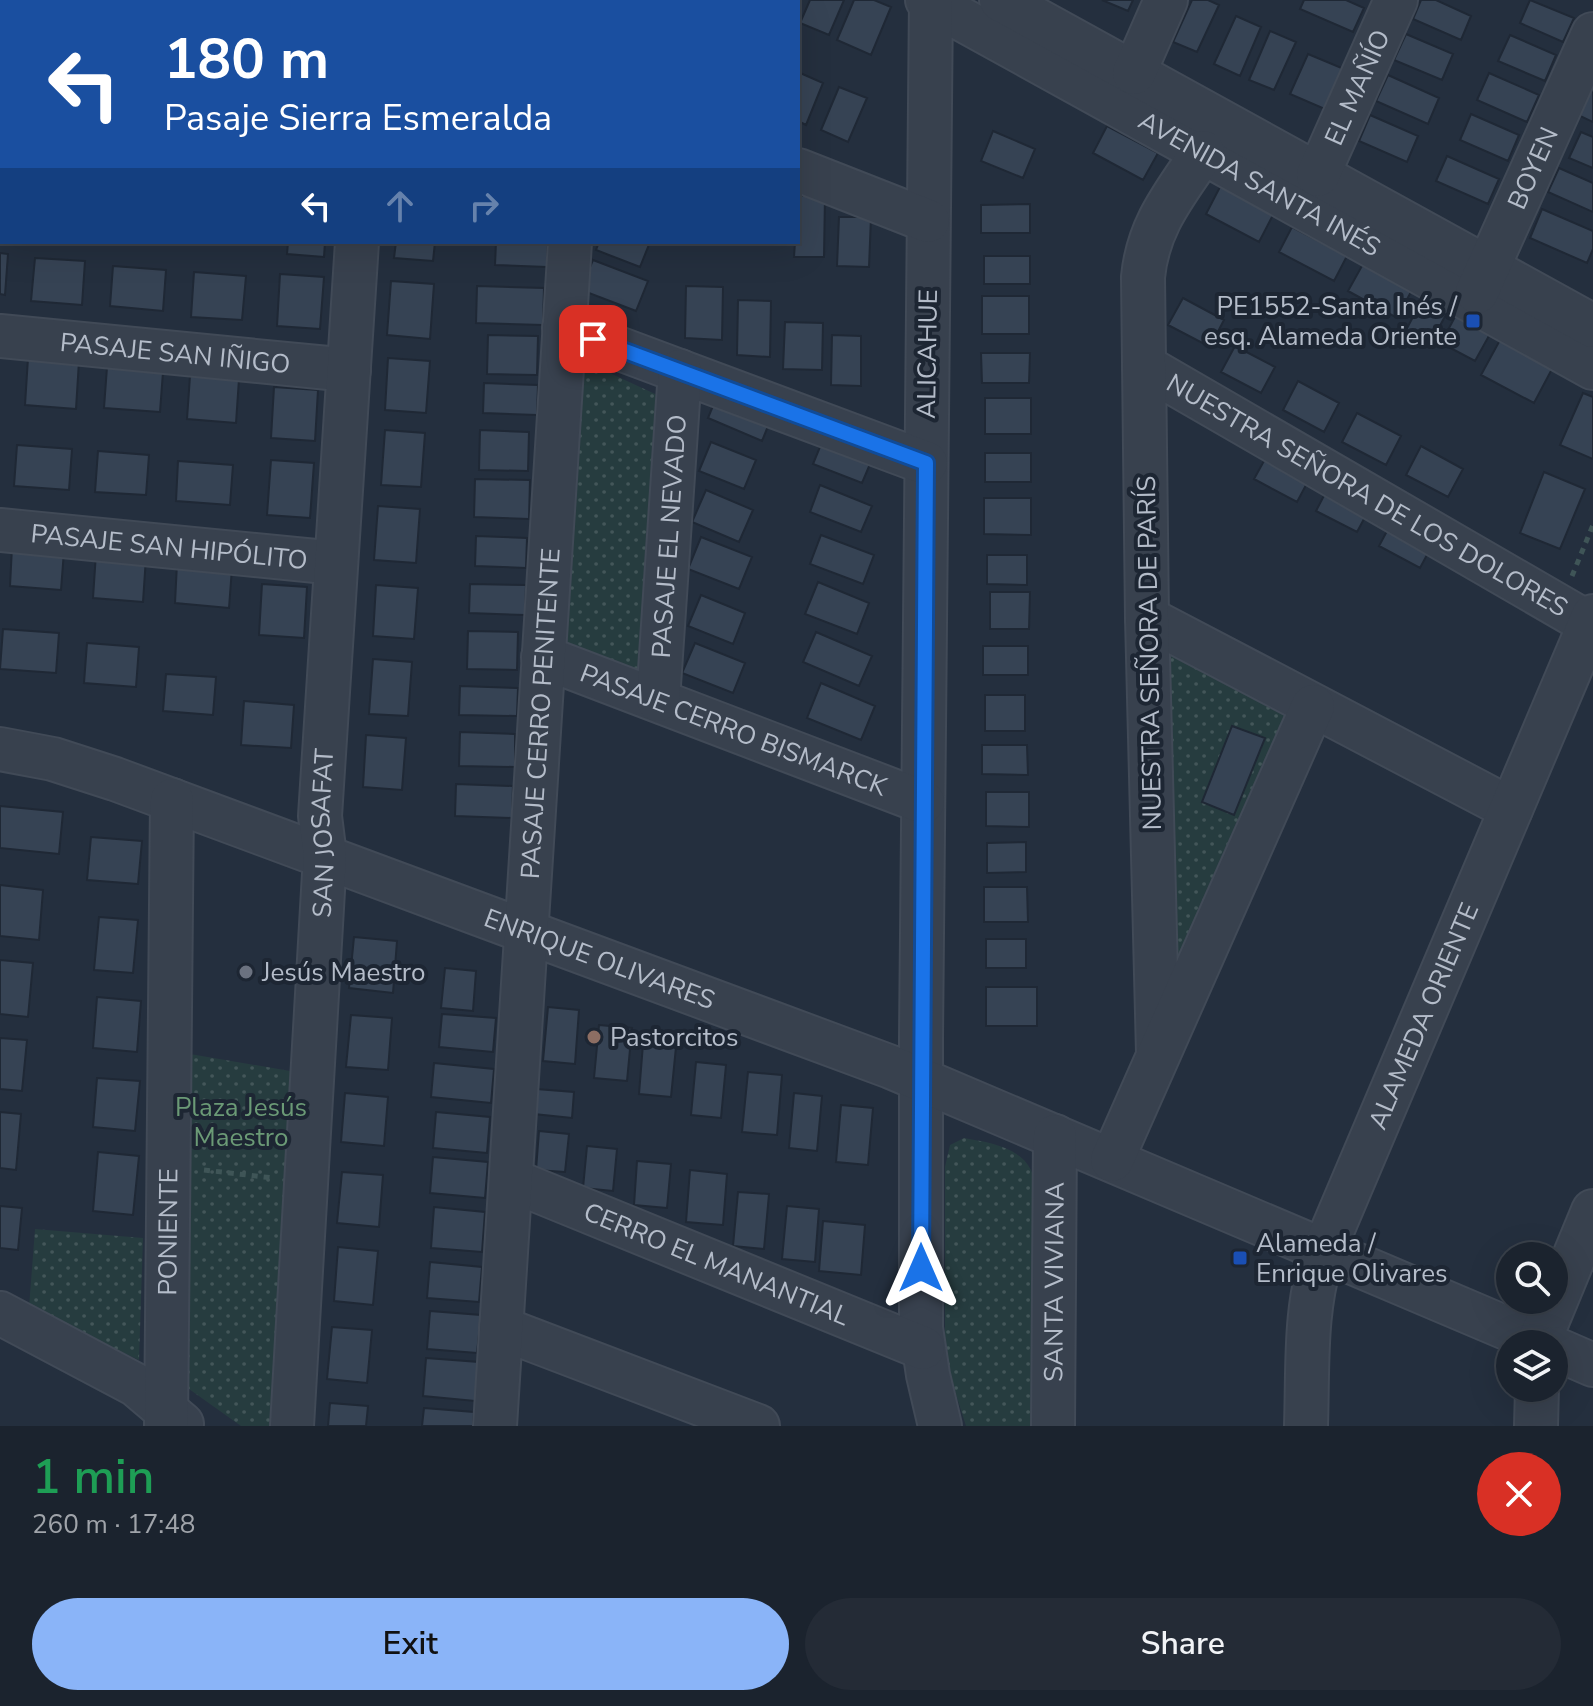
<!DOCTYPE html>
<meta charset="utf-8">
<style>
:root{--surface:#1b232e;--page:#242b36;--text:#f1f3f6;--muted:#a0a4aa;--line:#39404a;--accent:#8ab4f8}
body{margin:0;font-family:"Nunito Sans",sans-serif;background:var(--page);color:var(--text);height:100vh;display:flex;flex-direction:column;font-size:30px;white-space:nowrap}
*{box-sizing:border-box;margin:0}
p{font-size:26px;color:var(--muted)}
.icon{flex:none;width:44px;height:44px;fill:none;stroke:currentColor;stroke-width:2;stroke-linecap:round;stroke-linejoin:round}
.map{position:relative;height:1426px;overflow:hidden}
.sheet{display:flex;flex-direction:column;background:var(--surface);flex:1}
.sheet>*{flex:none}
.top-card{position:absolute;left:0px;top:0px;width:800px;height:244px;box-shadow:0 8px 32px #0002,0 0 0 2px var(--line);background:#1a4fa0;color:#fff;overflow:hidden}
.buttons{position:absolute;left:1496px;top:1242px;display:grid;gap:16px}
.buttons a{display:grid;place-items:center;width:72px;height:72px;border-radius:50%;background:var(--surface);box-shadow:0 8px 32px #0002,0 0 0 2px var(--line);font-size:40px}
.pin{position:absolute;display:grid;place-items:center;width:68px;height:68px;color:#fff;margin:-34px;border-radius:16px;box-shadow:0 4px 12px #0006}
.me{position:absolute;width:88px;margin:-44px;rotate:0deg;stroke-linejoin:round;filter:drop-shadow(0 0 6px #0008)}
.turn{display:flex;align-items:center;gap:28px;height:168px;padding:0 32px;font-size:36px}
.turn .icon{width:104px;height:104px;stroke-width:2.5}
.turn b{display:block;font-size:56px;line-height:68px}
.lanes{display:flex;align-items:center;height:76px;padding:0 32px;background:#0003;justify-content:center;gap:40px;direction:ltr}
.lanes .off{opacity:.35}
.round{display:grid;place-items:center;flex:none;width:84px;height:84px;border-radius:42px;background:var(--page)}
.headline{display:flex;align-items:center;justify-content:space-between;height:136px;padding:0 32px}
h1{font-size:48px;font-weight:600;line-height:60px;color:#1e9e55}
.button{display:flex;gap:16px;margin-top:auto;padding:16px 32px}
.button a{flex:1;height:92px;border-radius:48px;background:var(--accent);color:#111;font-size:32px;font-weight:600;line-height:92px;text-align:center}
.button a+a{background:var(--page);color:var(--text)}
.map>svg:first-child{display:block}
.grass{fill:url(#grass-dots)}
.building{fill:#364354;stroke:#1f2835;stroke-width:2}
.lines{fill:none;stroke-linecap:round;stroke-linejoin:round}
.minor-casing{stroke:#414a57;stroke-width:46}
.path{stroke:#3f5557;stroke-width:5;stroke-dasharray:6 6;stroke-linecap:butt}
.minor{stroke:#38414e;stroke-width:42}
.route-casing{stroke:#114b97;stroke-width:20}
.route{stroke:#1a73e8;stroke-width:14}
.transit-dot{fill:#1a4fb4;stroke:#1d2633;stroke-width:3}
.worship-dot{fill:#6b7280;stroke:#1d2633;stroke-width:3}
.education-dot{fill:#8d6e63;stroke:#1d2633;stroke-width:3}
.labels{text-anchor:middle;stroke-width:8;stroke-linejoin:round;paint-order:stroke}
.street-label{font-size:26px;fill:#b4bcc9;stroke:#1d2633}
.poi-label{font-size:26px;fill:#b4bcc9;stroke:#1d2633;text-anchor:start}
.park-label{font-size:26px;fill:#6b9a76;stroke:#1d2633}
</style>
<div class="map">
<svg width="1593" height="1426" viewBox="0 0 1593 1426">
<defs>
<pattern id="grass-dots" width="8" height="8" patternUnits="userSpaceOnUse" patternTransform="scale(2)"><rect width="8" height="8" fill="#263c3f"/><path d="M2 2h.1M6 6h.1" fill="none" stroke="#435659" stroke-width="1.8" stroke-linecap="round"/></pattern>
</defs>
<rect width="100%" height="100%" fill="#242f3e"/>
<path class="grass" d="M575,357L666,399L639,678L555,639Z
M1159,647L1291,704L1171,987Z
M190,1054L296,1072L273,1426H241L189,1389Z
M964,1138C987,1142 1020,1147 1031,1170C1035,1179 1034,1191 1035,1201L1033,1426H966L948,1369L945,1344V1167L950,1145Z
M35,1229L143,1238L139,1360L29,1308Z"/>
<path class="building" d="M810,0H844L829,35L800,23Z
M854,0H874L891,7L871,55L837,40Z
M1102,0H1133L1128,11Z
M1192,0H1208L1219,5L1197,52L1173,42Z
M1304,0H1346L1364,8L1353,32L1300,9Z
M1421,0H1436L1471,16L1461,40L1413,19Z
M1530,0L1574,18L1563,42L1520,23Z
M1236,16L1261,27L1240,76L1214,64Z
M1270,31L1296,42L1274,90L1249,80Z
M1406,34L1453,54L1442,80L1394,60Z
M1510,35L1556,55L1545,81L1498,61Z
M1308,54L1344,69L1327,110L1290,94Z
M798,72L823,83L806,125L798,121Z
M1489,73L1539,95L1527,122L1477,100Z
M1388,75L1439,98L1428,124L1376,101Z
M1593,84V122L1578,115Z
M839,87L867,98L848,142L821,130Z
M1471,114L1519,135L1508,161L1460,140Z
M1370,115L1418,136L1407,162L1359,141Z
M1107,126L1158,153L1143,180L1093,153Z
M993,131L1035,149L1023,178L981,161Z
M1581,132L1593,137V168L1569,158Z
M1447,156L1499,179L1488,204L1436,181Z
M1559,168L1593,183V212L1548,192Z
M1221,185L1274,213L1259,242L1206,214Z
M798,196H825L824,257H794L795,242H798Z
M1030,204V233H981V205Z
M1542,209L1593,231V249L1587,263L1530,238Z
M839,217H871L869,267L837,266Z
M1292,227L1347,256L1334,281L1279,252Z
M288,242H325L324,257L287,254Z
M396,242H435L433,261L394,258Z
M496,242H548L547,267L495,265Z
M599,242H650L640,267L596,250Z
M0,253L8,254L5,295L0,294Z
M984,256H1030V284H984Z
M35,258L85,261L82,305L31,301Z
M593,260L648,281L636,311L581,290Z
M1363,264L1412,290L1397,318L1348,291Z
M113,266L166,270L163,311L110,306Z
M194,272L246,276L242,320L191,317Z
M280,274L324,277L320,329L277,326Z
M391,281L434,284L430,339L387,335Z
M477,286L544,288L543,325L476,323Z
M686,286L723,287L722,340L685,338Z
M982,296H1029V334H982Z
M1424,296L1449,309L1429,346L1405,332Z
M1183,298L1224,320L1210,347L1168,325Z
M738,300L771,301L770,357L737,355Z
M1456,315L1490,334L1475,361L1441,343Z
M785,322L823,323L822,370L783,369Z
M488,335L538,336L537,375L487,374Z
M832,335L861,336V386L831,385Z
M1500,340L1552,369L1534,403L1481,375Z
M1235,346L1275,367L1261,393L1221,372Z
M981,353H1030L1029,383H982Z
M28,358L79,361L76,409L25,405Z
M388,358L430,361L426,413L385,410Z
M107,367L163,372L160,412L104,408Z
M190,376L239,379L236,423L187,419Z
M1298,381L1339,403L1324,432L1283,410Z
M484,383L538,385L537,415L483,413Z
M274,387L318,390L315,441L271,438Z
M719,391L773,414L762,441L708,418Z
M1583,393L1593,397V459L1560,445Z
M985,398H1031V434H985Z
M1357,413L1401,436L1386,465L1342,442Z
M385,430L425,433L421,487L381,485Z
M480,430L529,432L528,471L479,470Z
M824,437L873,457L862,483L813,464Z
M711,442L756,460L744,489L699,471Z
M17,445L72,449L69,490L14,486Z
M1421,446L1463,469L1448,497L1406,475Z
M1270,450L1313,472L1297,502L1254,479Z
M98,451L149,455L146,495L95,492Z
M985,453H1031V482H985Z
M271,460L314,463L310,518L267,515Z
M178,461L233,465L230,505L176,501Z
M1544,472L1585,489L1560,549L1520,533Z
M475,479L530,480L529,519L474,517Z
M1330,484L1371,506L1357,532L1316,511Z
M820,485L872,506L861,532L810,512Z
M706,490L753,510L739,542L692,522Z
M984,498H1031V535L984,534Z
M378,506L420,509L416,563L374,560Z
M1395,516L1436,538L1420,568L1379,546Z
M821,535L874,555L863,584L810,564Z
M476,536L527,538L526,568L475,566Z
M701,537L752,557L739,589L688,569Z
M12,547L64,551L61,590L10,586Z
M96,553L146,557L143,602L93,598Z
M987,555H1027V585L987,584Z
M177,563L232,568L229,608L175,603Z
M818,582L869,603L857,634L805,614Z
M262,584L307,587L304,638L259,635Z
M470,584L526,585L525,615L469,613Z
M376,585L418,588L414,639L373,636Z
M990,592H1030L1029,629H990Z
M701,595L745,613L733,644L688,626Z
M3,629L59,633L56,673L0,669Z
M468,631L518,632L517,670L467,669Z
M816,632L872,656L859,686L803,662Z
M87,643L139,647L136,687L84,683Z
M695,643L745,663L733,693L682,673Z
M983,646H1028V675H983Z
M373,659L412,662L408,716L369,714Z
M166,674L216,677L213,715L163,711Z
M821,683L875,706L861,740L807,718Z
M460,686L518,688L517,716L459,715Z
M985,695H1025V731H985Z
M244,701L294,705L291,748L241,745Z
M1232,726L1265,738L1234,815L1202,802Z
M460,732L515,734V767L459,766Z
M366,735L406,738L402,790L363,787Z
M982,745H1027L1028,775L982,774Z
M456,784L513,786L512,818L455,816Z
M986,792H1029V827L986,826Z
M0,806L63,812L59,854L0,848Z
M91,837L142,841L138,884L87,880Z
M1026,842V872L987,873V843Z
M0,885L43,890L39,940L0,936Z
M984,887H1027L1028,922H984Z
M99,917L138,920L133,973L94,970Z
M354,937L397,941L393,993L349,988Z
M986,939H1026V968H986Z
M0,960L33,963L28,1017L0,1014Z
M445,968L476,971L473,1011L441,1008Z
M986,987H1037V1026H986Z
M97,997L141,1001L137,1052L93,1048Z
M548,1007L579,1010L575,1064L543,1061Z
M442,1014L496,1018L493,1052L439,1047Z
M351,1015L392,1018L388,1070L346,1067Z
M599,1025L632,1028L627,1081L594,1078Z
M0,1038L27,1040L22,1091L0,1089Z
M643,1044L676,1047L671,1097L639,1094Z
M696,1062L726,1065L721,1118L691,1115Z
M434,1063L494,1069L491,1103L431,1097Z
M748,1072L782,1075L777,1135L742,1132Z
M97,1078L140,1081L135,1131L93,1127Z
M536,1089L574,1092L572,1118L534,1114Z
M345,1093L388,1097L384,1146L341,1142Z
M794,1093L822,1096L817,1151L789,1148Z
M841,1105L873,1108L868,1165L836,1162Z
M0,1112L21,1114L16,1170L0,1168Z
M436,1112L490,1117L487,1153L433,1148Z
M539,1131L569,1134L565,1172L536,1170Z
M587,1146L617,1149L613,1191L583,1188Z
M98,1152L139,1156L133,1215L93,1211Z
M433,1157L488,1162L485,1198L430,1193Z
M637,1161L671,1164L667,1208L634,1205Z
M690,1170L727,1174L723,1225L686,1222Z
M342,1172L383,1175L379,1227L337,1223Z
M738,1192L769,1194L764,1249L733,1246Z
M0,1206L22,1208L18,1250L0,1248Z
M787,1206L819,1209L815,1262L782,1259Z
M434,1207L485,1212L482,1252L431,1248Z
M823,1221L865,1225L861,1275L819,1271Z
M338,1247L378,1251L373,1305L334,1301Z
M430,1262L482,1267L479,1302L427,1298Z
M430,1311L481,1315L477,1353L427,1349Z
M332,1327L372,1330L367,1383L327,1379Z
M426,1358L479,1362L475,1401L423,1396Z
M330,1403L368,1406L366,1426H328Z
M424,1408L474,1412L473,1426H422Z"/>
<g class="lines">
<defs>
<g id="minor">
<path d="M372,0V2"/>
<path id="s1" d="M927,0L1593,368"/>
<path d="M931,0L921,1038V1328L928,1375L940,1426"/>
<path d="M1001,0L1593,326"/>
<path d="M57,2L58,0"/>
<path d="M241,2V0"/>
<path d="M1134,73L1166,0"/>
<path d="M0,145H2"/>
<path d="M798,170L928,221"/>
<path id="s2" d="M1318,175L1396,0"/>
<path id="s3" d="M1477,292L1593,34"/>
<path d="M564,328L926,463"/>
<path id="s4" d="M0,336L349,370"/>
<path id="s5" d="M1144,366L1590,624"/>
<path id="s6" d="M0,530L336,563"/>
<path d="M1147,618L1511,809"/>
<path id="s7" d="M543,657L923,802"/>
<path id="s8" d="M658,700L680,371"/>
<path id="s9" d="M0,749L53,759L115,779L891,1067L1544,1344"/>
<path d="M1158,1053L1147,618L1143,277C1148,225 1175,194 1203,152"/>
<path d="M1112,1160L1313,706"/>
<path id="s10" d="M511,1180L923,1348"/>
<path d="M0,1313L136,1385L182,1424"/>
<path d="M501,1328L758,1426"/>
<path d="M1538,1344L1593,1211"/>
<path d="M1554,1348L1593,1365"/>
<path id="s11" d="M166,1426L172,800"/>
<path id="s12" d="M292,1426L325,856L320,816L357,242"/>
<path id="s13" d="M495,1426L570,242"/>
<path id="s14" d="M1053,1426L1055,1136"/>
<path id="s15" d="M1306,1426C1308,1367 1304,1306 1324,1250L1593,616"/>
<path d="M1536,1426L1537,1388"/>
</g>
</defs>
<use href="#minor" class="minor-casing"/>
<path class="path" d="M1572,576L1593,525
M204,1170L273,1178"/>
<use href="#minor" class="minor"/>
</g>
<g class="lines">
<defs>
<path id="route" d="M593,339L926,463L921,1268"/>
</defs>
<use href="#route" class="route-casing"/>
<use href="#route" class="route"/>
</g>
<g class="transit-dot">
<rect x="1465" y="313" width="16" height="16" rx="4"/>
<rect x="1232" y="1250" width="16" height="16" rx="4"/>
</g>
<circle class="worship-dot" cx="246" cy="972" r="8"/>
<circle class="education-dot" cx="594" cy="1037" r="8"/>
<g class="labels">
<g class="street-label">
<text dy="9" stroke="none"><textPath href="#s2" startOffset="96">EL MAÑÍO</textPath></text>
<text dy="9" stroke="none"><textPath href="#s3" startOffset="136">BOYEN</textPath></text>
<text dy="9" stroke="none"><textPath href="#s1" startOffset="380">AVENIDA SANTA INÉS</textPath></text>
<text dy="9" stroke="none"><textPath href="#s4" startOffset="176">PASAJE SAN IÑIGO</textPath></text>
<text transform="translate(927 354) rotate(-89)" y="9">ALICAHUE</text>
<text dy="9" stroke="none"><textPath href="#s5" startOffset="258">NUESTRA SEÑORA DE LOS DOLORES</textPath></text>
<text dy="9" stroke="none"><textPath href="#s8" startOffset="164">PASAJE EL NEVADO</textPath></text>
<text dy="9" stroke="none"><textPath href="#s6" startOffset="170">PASAJE SAN HIPÓLITO</textPath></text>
<text transform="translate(1149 653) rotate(-91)" y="9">NUESTRA SEÑORA DE PARÍS</text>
<text dy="9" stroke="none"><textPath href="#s13" startOffset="714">PASAJE CERRO PENITENTE</textPath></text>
<text dy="9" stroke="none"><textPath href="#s7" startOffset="204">PASAJE CERRO BISMARCK</textPath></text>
<text dy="9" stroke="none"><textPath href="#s12" startOffset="594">SAN JOSAFAT</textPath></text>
<text dy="9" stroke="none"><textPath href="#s9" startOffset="636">ENRIQUE OLIVARES</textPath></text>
<text dy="9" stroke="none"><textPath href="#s15" startOffset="432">ALAMEDA ORIENTE</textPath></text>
<text dy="9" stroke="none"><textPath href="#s11" startOffset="194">PONIENTE</textPath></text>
<text dy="9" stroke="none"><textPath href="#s10" startOffset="222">CERRO EL MANANTIAL</textPath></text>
<text dy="9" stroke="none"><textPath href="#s14" startOffset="144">SANTA VIVIANA</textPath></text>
</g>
<g class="poi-label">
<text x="1457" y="315" text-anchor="end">PE1552-Santa Inés /<tspan x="1457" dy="30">esq. Alameda Oriente</tspan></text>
<text x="262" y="981">Jesús Maestro</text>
<text x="610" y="1046">Pastorcitos</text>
<text x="1256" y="1252">Alameda /<tspan x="1256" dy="30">Enrique Olivares</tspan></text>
</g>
<g class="park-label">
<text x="241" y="1116">Plaza Jesús<tspan x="241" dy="30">Maestro</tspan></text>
</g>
</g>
</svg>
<div class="buttons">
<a><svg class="icon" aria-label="search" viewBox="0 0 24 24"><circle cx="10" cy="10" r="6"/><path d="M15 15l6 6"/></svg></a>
<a><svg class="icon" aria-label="layers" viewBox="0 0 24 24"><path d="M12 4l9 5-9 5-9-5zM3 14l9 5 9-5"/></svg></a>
</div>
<div class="pin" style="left:593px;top:339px;background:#d93025"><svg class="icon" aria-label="arrive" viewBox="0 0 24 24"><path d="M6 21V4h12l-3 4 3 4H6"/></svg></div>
<svg class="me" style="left:921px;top:1268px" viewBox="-20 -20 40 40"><path d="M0-17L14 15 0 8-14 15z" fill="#1a73e8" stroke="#fff" stroke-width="4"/></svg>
<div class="top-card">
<div class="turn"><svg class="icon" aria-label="left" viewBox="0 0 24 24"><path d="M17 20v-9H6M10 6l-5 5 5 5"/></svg><div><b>180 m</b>Pasaje Sierra Esmeralda</div></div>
<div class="lanes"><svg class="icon" aria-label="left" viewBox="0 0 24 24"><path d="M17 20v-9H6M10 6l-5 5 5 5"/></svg><svg class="icon off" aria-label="ahead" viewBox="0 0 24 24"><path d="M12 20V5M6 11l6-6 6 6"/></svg><svg class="icon off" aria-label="right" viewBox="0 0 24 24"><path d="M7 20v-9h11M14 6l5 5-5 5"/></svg></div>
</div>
</div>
<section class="sheet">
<div class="headline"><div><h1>1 min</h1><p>260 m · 17:48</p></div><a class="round" style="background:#d93025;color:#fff"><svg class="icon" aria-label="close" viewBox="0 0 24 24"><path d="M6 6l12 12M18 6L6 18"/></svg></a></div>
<div class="button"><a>Exit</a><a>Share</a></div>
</section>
